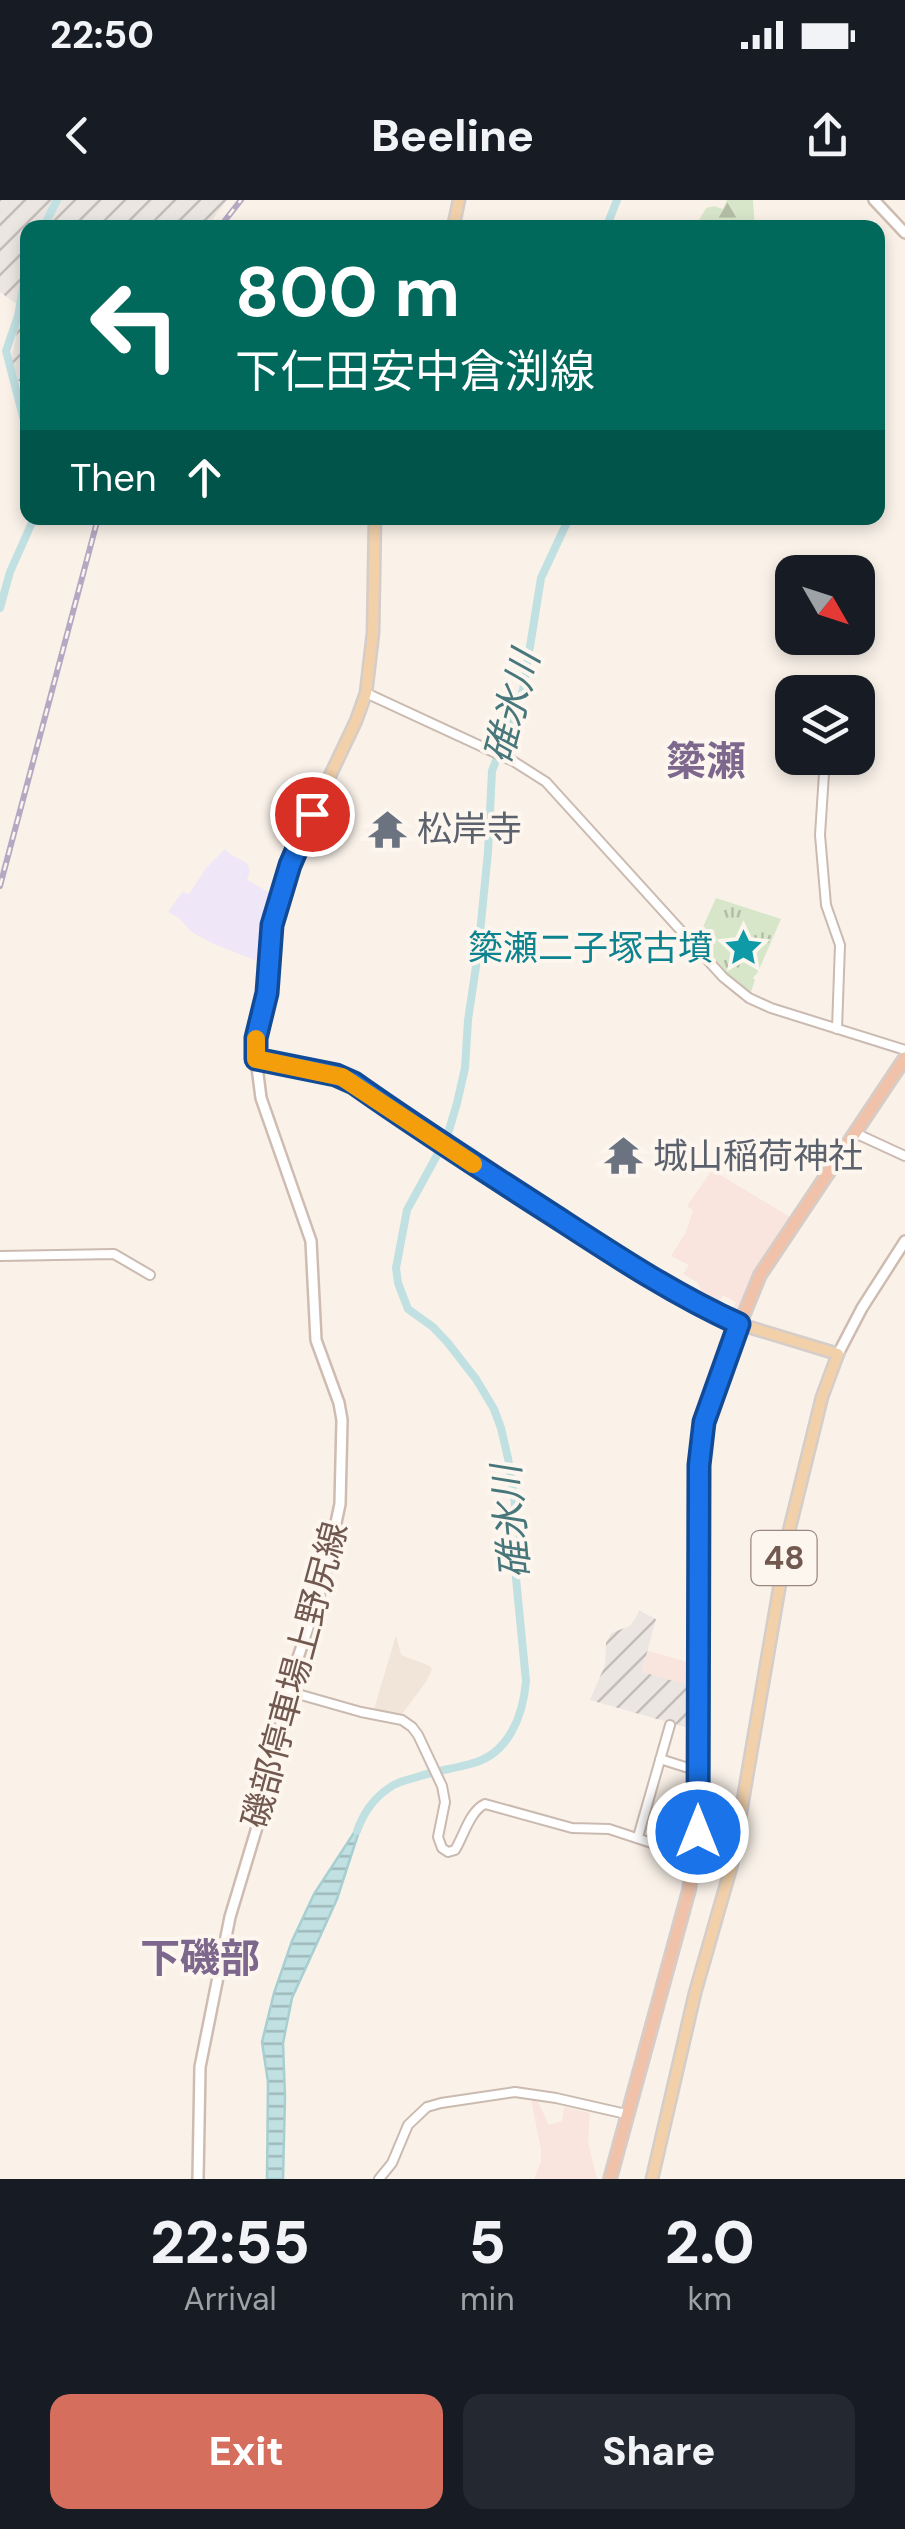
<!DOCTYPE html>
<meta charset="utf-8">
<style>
:root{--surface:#171b24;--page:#242831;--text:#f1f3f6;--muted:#9ea1a6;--accent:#d56e5d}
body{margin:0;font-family:"DM Sans","Noto Sans JP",sans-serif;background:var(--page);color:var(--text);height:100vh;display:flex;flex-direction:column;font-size:38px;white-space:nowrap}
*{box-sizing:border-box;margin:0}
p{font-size:32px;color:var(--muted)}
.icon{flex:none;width:55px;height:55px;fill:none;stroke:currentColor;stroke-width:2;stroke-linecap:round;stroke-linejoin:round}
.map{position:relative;height:1979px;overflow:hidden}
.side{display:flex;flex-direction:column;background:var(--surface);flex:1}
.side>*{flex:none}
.top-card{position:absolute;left:20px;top:20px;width:865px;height:305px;border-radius:20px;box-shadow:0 5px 15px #0003;background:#00695c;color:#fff;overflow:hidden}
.needle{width:65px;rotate:129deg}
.fabs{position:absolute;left:775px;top:355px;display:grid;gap:20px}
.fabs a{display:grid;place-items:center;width:100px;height:100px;border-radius:20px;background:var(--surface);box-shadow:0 5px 15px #0003;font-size:50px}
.pin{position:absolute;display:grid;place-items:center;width:85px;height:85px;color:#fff;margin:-42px;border:5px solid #fff;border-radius:50%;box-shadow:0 2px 10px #0007}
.me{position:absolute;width:110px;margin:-55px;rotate:0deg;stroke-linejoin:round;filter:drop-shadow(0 0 8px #0008)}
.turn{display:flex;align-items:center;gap:35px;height:210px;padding:0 50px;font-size:45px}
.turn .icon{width:130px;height:130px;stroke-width:2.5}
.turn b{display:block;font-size:70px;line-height:85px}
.then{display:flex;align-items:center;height:95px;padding:0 50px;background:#0003;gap:20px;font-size:38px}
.eta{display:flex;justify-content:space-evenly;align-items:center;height:170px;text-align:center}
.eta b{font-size:60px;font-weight:800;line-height:70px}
.primary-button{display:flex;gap:20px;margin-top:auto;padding:20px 50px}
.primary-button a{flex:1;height:115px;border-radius:20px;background:var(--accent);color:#fff;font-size:40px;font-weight:800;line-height:115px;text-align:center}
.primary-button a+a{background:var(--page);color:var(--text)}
.status{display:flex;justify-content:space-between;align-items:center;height:70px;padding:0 50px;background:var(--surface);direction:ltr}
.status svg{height:28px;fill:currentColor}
header{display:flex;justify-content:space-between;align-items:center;height:130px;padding:0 50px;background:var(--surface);font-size:45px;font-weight:800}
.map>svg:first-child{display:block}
.residential{fill:#f1e4d8}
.commercial{fill:#f9e4de}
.industrial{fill:url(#industrial-furrows)}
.education{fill:#efe6f7}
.forest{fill:url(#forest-firs)}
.park{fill:url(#park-tufts)}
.water{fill:url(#water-rules);stroke:#a7cfd2;stroke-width:2.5}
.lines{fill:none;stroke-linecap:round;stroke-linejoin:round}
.river{stroke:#c0e0e2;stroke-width:8}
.tertiary-casing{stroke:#cbbab0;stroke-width:12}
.secondary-casing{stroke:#cfbcb1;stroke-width:14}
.primary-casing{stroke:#d5cdca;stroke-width:15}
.trunk-casing{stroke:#d5cdca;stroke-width:16}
.tertiary{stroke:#fff;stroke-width:8}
.secondary{stroke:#fff;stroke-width:9}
.primary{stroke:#f1d0aa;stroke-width:10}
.trunk{stroke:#efc2a9;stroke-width:11}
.rail-casing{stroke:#b4a8c3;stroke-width:6}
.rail{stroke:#fdf6ef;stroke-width:2.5;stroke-dasharray:8;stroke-linecap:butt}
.route-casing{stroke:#114b97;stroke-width:25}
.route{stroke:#1a73e8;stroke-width:18}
.slow{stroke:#f59e0b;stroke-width:18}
.labels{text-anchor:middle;stroke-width:8;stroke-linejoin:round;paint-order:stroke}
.shield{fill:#fdf6ef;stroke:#9c8880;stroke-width:2.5}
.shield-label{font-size:32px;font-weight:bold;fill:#725950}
.worship-label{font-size:35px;fill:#5b616d;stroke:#fdf6ef;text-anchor:start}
.culture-label{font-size:35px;fill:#0d838f;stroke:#fdf6ef;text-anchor:end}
.street-label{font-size:35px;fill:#725950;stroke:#fdf6ef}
.water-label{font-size:38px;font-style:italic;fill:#48777b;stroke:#fdf6ef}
.quarter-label{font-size:40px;font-weight:bold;fill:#7d678d;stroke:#fdf6ef}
</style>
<div class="status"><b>22:50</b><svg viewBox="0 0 49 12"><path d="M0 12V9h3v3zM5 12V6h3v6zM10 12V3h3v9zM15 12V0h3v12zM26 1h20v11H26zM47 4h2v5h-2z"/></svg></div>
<header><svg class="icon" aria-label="back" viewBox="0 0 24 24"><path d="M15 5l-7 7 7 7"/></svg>Beeline<svg class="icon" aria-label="share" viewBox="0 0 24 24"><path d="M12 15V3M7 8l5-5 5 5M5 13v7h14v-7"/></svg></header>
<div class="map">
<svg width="905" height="1979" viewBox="0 0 905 1979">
<defs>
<pattern id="industrial-furrows" width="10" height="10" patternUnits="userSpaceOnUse" patternTransform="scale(2.5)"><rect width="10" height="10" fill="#ebe6e2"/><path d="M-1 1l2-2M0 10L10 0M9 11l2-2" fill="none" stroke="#c3bdba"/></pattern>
<pattern id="forest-firs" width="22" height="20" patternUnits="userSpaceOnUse" patternTransform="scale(2.5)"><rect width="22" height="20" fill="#d7e6c9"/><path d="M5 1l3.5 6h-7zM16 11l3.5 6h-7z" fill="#b3bda6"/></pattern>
<pattern id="park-tufts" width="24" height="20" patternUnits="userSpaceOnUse" patternTransform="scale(2.5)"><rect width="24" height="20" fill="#d7e6c9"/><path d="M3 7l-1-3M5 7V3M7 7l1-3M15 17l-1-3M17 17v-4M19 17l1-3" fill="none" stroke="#b3bda6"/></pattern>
<pattern id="water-rules" width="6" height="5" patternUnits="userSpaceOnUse" patternTransform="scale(2.5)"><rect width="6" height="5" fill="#c0e0e2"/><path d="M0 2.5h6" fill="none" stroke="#a0b9ba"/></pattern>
</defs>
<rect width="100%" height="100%" fill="#faf2e9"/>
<path class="residential" d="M396,1435L401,1455L430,1466L432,1469L426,1482L399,1518L373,1513Z"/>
<path class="commercial" d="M712,970L792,1018L753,1076L736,1113L730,1116L736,1102L723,1095L715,1108L699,1100L703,1094L697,1082L683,1074L689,1065L671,1056L686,1032L693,1010L687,1006Z
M648,1451L695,1464V1487L642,1473Z
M536,1898L549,1925L562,1921L564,1907L590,1913L588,1942L597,1979H534L541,1961V1950L531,1899Z"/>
<path class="industrial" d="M0,0H227L207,27L28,28L27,184L18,181L11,160L22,108L0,92Z
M640,1411L656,1419L642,1472L695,1487V1527L692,1529L590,1500L605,1465L606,1443L611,1433L630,1426Z"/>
<path class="education" d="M225,649L231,655L247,663L250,671L247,680L277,697L265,764L214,744L193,733L179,718L168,712L182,692L189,694L206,668Z"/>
<path class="forest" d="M727,0H753L755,27C736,28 732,18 712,22L710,27H695L706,8L714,6L723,9Z"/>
<path class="park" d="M716,698L781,719L758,772L753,778L755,780L751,792L728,774L697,740Z"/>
<path class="water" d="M363,1619L337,1699L292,1798L283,1843L285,1897L283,1979H267L268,1882L262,1842L274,1793L292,1741L314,1694Z"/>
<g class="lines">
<path class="river" d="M43,28L57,0
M606,28L617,0
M28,61L18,116L6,151L28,236
M0,408L10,372L34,318
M357,1631C363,1614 374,1598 389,1588C396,1582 408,1580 417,1577C435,1571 452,1569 470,1564C508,1555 523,1517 526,1481L515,1368L519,1358L520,1338L508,1258L501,1228L494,1209L476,1179L448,1143L433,1127L408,1109L398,1083L396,1068L407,1010L447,937L457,903L465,868L468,820L478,753L488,652L492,571L523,490L541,378L569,318"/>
<defs>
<path id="tertiary" d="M822,492L823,486
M366,493L513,561L546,582L723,777L749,798L771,808L905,850
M825,558L820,635L826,705L840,745L837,829
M855,933L905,956
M0,1056L114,1054L150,1075
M287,1491L361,1512L402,1520L412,1527L418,1535L442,1586L445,1602L438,1637L442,1648L448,1652L455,1650C464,1635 470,1611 485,1604L572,1628L609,1629L731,1669
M660,1559L698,1571
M638,1637L670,1525
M379,1979L392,1963L408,1925L427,1907L441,1903L515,1892L556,1898L626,1914"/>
<path id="secondary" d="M874,0L905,33
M838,1154L862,1108L905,1041
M198,1979L200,1867L230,1717L270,1584L287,1491L324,1379L340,1304L342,1220L339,1203L316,1140L311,1041L261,898L256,859"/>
<path id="primary" d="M453,28L459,0
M375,318L373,433L366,493L356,521L300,639L284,682L269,739L267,793L256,838V859L342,877L649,1077L703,1107L739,1124L838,1154L822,1197L789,1331L732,1664L695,1793L652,1979"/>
<path id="trunk" d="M610,1979L689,1690L698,1632L699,1265L704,1222L722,1168L760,1075L905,858"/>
</defs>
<use href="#tertiary" class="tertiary-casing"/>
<use href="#secondary" class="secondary-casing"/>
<use href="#primary" class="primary-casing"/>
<use href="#trunk" class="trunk-casing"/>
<use href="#tertiary" class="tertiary"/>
<use href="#secondary" class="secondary"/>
<use href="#primary" class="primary"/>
<use href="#trunk" class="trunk"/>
<defs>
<path id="rail" d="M219,28L241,0
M0,686L98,318"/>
</defs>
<use href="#rail" class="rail-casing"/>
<use href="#rail" class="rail"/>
</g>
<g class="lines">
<defs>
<path id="route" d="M312,614L290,665L272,725L267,793L256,838V859L336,875L354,883C419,929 486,972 553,1015C613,1054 673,1094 739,1124L704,1222L699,1265L698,1632"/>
</defs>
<use href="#route" class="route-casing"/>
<use href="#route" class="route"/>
<path class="slow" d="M256,839V859L342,877L473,964"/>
</g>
<defs>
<symbol id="temple-bare" viewBox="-9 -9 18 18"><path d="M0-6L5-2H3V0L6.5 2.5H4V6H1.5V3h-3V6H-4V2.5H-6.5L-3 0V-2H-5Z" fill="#6b7280" stroke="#fdf6ef" stroke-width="2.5" paint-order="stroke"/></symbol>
<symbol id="sight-bare" viewBox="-9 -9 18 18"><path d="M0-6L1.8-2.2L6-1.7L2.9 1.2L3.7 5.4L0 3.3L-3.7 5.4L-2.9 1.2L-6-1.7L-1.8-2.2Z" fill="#0f9aa8" stroke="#fdf6ef" stroke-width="2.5" paint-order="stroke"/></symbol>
</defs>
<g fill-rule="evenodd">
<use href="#temple-bare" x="360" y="602" width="55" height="55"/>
<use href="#sight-bare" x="716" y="720" width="55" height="55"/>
<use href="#temple-bare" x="596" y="928" width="55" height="55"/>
</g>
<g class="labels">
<rect class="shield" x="751.5" y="1331" width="65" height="54" rx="8"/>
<g class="shield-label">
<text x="784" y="1369">48</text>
</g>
<g class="worship-label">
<text x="417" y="641">松岸寺</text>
<text x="653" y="968">城山稲荷神社</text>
</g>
<g class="culture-label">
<text x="713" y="760">簗瀬二子塚古墳</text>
</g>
<g class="street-label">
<text transform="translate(295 1475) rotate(-75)" y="12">磯部停車場上野尻線</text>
</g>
<g class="water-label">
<text transform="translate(512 507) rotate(-75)" y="13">碓氷川</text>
<text transform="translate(511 1322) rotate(-95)" y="13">碓氷川</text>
</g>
<g class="quarter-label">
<text x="706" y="575">簗瀬</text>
<text x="200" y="1772">下磯部</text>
</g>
</g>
</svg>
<div class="fabs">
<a><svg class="needle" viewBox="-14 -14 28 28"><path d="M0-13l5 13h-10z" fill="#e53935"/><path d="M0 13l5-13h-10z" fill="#9ea1a6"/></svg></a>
<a><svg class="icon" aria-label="layers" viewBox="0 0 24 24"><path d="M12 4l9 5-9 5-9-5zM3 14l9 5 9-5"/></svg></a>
</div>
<div class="pin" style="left:312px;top:614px;background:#d93025"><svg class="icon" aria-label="arrive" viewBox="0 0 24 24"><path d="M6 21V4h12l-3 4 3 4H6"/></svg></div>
<svg class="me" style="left:698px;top:1632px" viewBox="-20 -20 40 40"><circle r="17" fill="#1a73e8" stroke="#fff" stroke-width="3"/><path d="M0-11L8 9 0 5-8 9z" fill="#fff"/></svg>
<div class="top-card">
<div class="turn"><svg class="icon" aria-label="left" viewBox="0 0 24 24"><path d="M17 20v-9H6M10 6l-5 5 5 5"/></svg><div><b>800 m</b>下仁田安中倉渕線</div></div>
<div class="then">Then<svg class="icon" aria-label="ahead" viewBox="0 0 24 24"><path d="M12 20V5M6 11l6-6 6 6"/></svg></div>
</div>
</div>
<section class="side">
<div class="eta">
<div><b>22:55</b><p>Arrival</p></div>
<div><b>5</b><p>min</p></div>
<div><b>2.0</b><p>km</p></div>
</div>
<div class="primary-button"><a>Exit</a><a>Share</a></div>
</section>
